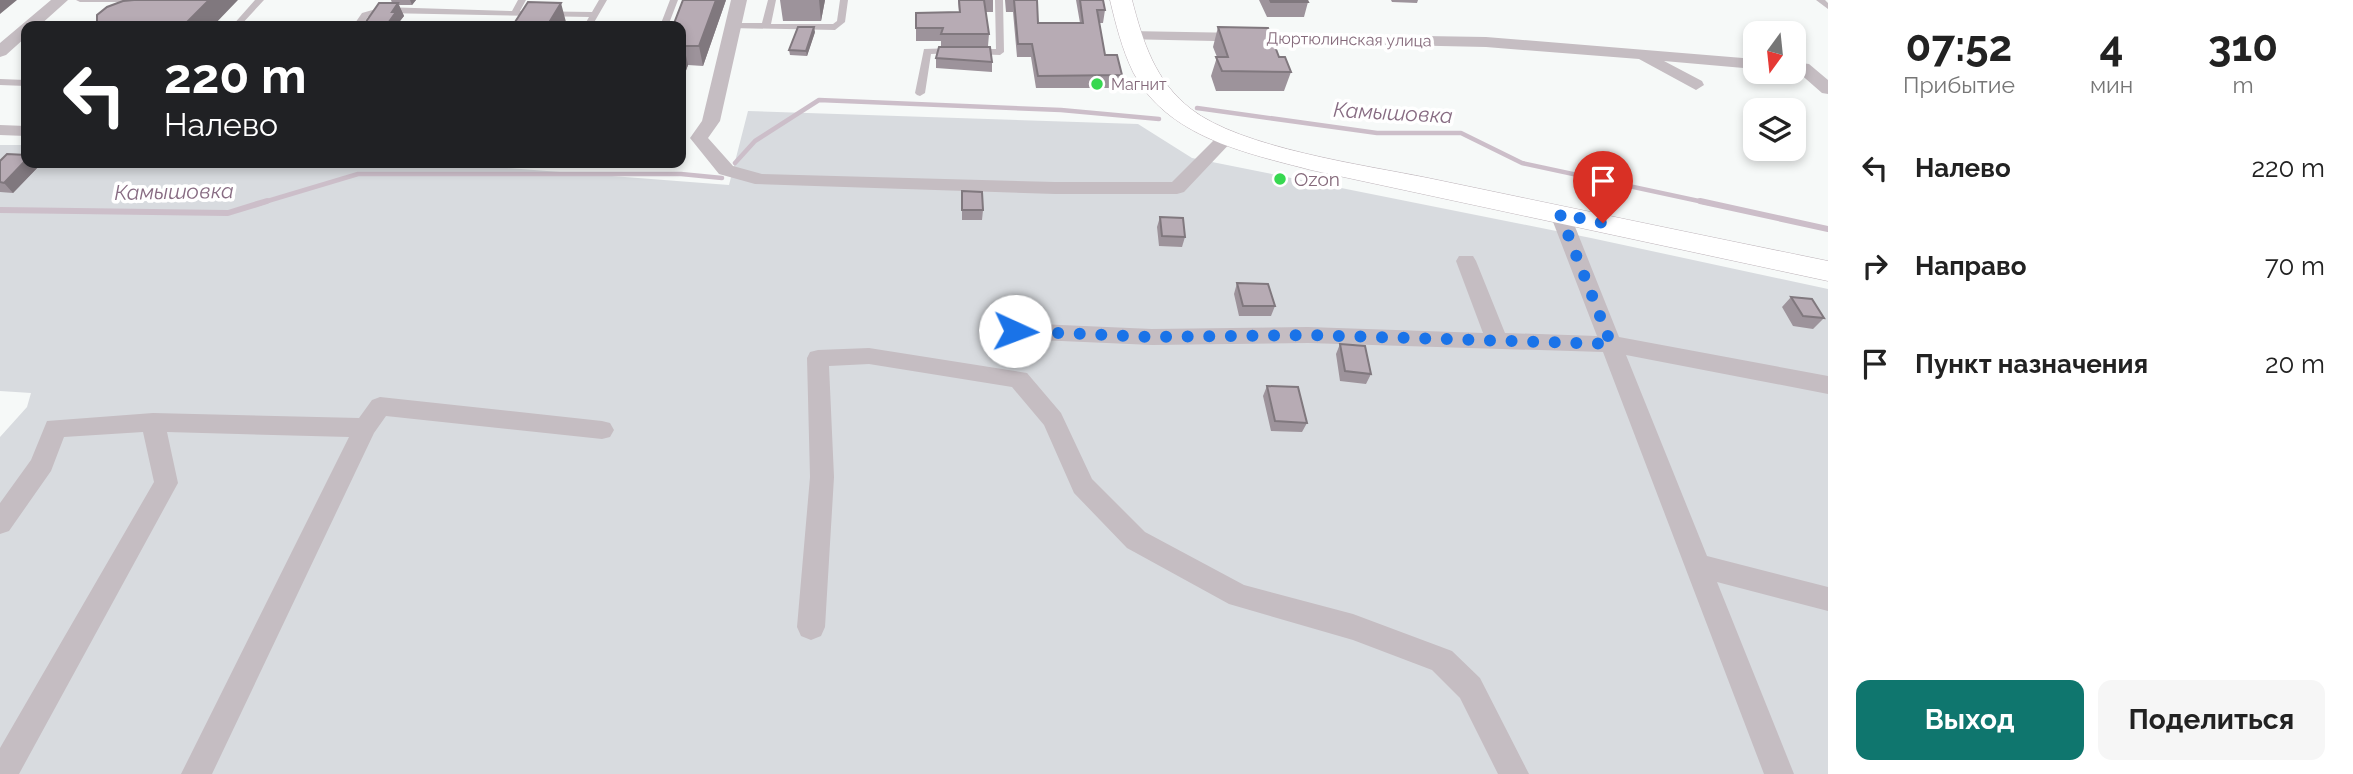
<!DOCTYPE html>
<html lang="ru">
<meta charset="utf-8">
<style>
:root{--surface:#fff;--page:#f6f6f6;--text:#222;--muted:#767676;--accent:#0f766e}
body{margin:0;font-family:Raleway,sans-serif;background:var(--page);color:var(--text);height:100vh;display:flex;flex-direction:column;font-size:26px;white-space:nowrap}
*{box-sizing:border-box;margin:0}
p{font-size:23px;color:var(--muted)}
.icon{flex:none;width:38px;height:38px;fill:none;stroke:currentColor;stroke-width:2;stroke-linecap:round;stroke-linejoin:round}
.map{position:relative;flex:1;overflow:hidden}
.side{display:flex;flex-direction:column;background:var(--surface);width:525px}
.side>*{flex:none}
.hud{position:absolute;left:21px;top:21px;width:665px;height:147px;border-radius:14px;box-shadow:0 4px 10px #0003;background:#202124;color:#fff;overflow:hidden}
.needle{width:46px;rotate:195deg}
.buttons{position:absolute;left:1743px;top:21px;display:grid;gap:14px}
.buttons a{display:grid;place-items:center;width:63px;height:63px;border-radius:14px;background:var(--surface);box-shadow:0 4px 10px #0003;font-size:35px}
.pin{position:absolute;display:grid;place-items:center;width:60px;height:60px;color:#fff;margin:-72px -30px;border-radius:50% 50% 50% 0;rotate:-45deg;box-shadow:0 0 7px #0007}
.pin .icon{rotate:45deg}
.me{position:absolute;width:77px;margin:-38px;rotate:92deg;stroke-linejoin:round;filter:drop-shadow(0 0 5px #0008)}
.turn{display:flex;align-items:center;gap:24px;height:147px;padding:0 28px;font-size:32px}
.turn .icon{width:91px;height:91px;stroke-width:2.5}
.turn b{display:block;font-size:49px;line-height:60px}
.eta{display:flex;justify-content:space-evenly;align-items:center;height:119px;text-align:center}
.eta b{font-size:42px;font-weight:700;line-height:49px}
.cta{display:flex;gap:14px;margin-top:auto;padding:14px 28px}
.cta a{flex:1;height:80px;border-radius:14px;background:var(--accent);color:#fff;font-size:28px;font-weight:700;line-height:80px;text-align:center}
.cta a+a{background:var(--page);color:var(--text)}
ul{padding:0;list-style:none}
li{display:flex;align-items:center;gap:21px;height:98px;padding:0 28px}
li div{flex:1}
li b{display:block;font-size:26px}
li em{font-style:normal}
main{display:flex;flex:1;min-height:0}
.map>svg:first-child{display:block}
.green{fill:#d8dbdf}
.lines{fill:none;stroke-linecap:round;stroke-linejoin:round}
.stream-far1{stroke:#ccbec9;stroke-width:4.5}
.stream{stroke:#ccbec9;stroke-width:6}
.secondary-casing{stroke:#bcb2b8;stroke-width:1}
.service{fill:#c5bdc2;fill-rule:evenodd}
.minor{fill:#c5bdc2;fill-rule:evenodd}
.secondary{fill:#fff;fill-rule:evenodd}
.wall{fill:#9d939b}
.shaded-wall{fill:#80787e}
.building{fill:#b7abb4;stroke:#80787e;stroke-width:2}
.route{stroke:#1a73e8;stroke-width:12;stroke-dasharray:0 21.6}
.poi-dot{fill:#37d850;stroke:#fff;stroke-width:2.5}
.labels{text-anchor:middle;stroke-width:7;stroke-linejoin:round;paint-order:stroke}
.far-street-label{font-size:16px;fill:#856a7b;stroke:#fff}
.far-poi-label{font-size:16px;fill:#856a7b;stroke:#fff;text-anchor:start}
.poi-label{font-size:19px;fill:#856a7b;stroke:#fff;text-anchor:start}
.water-label{font-size:21px;font-style:italic;fill:#876b82;stroke:#fff}
</style>
<main>
<div class="map">
<svg width="1828" height="774" viewBox="0 0 1828 774">
<rect width="100%" height="100%" fill="#f6f9f8"/>
<path class="green" d="M748,111L1138,124L1192,158L1591,238L1828,289V774H0V437L27,407L31,393L0,391V145H26V163H442L729,185Z"/>
<g class="lines">
<path class="stream-far1" d="M1197,108L1377,133H1461L1522,163L1708,203
M735,163L755,141L819,100L1061,110L1159,119
M261,203L358,174H681L722,178"/>
<path class="stream" d="M1700,201L1828,229
M0,210L228,213L267,201"/>
<defs>
<path id="secondary" d="M1110,0H1132C1143,42 1155,81 1191,109C1241,148 1364,165 1428,178C1562,206 1695,234 1828,261V281L1311,170C1246,153 1167,137 1133,72C1122,49 1116,25 1110,0Z"/>
</defs>
<use href="#secondary" class="secondary-casing"/>
<path class="service" d="M76,0H147L143,2H80Z
M255,0H264L240,26H232Z
M518,0H526L520,11L592,12L599,0H607L592,26H584L589,17L383,13L368,17L361,26H353L362,13L383,7L512,11Z
M670,0H678L668,26H660Z
M768,0H776L771,24H833L837,21L840,0H848L845,22L835,30L730,28V24L733,23H762Z
M995,0H1003L1004,52L1000,55L973,54L972,52L976,49H996Z
M1816,0H1825L1828,3V9Z
M954,48L957,49V53L931,54L925,93L920,96L917,95L915,93L924,49Z
M0,79L26,80V86L0,85Z"/>
<path class="minor" d="M51,0H68L39,26H26V37L6,55L0,57V43Z
M731,0H747L720,121L708,138L733,166L762,174L1055,182H1172L1220,134L1226,133L1235,138L1184,192L1177,194H1055L755,184L719,174L690,138L702,121Z
M1128,31L1486,37L1755,59V69L1664,61L1702,81L1704,85L1696,90L1639,59L1486,47L1122,39L1120,36L1122,33Z
M1794,62L1809,64L1828,80V94L1822,93L1798,72H1793Z
M0,125L26,126V136L0,135Z
M1560,208L1567,210L1570,214L1619,337L1828,376V394L1626,355L1707,556L1828,587V611L1717,582L1794,774H1764L1603,352L1308,343L1152,345L1015,339L1007,337L1004,331L1007,325L1015,323L1152,329L1308,327L1483,333L1456,261L1459,256H1473L1476,261L1505,333L1597,336L1550,214L1553,210Z
M869,348L1027,373L1061,413L1092,479L1145,532L1244,585L1353,614L1452,651L1480,678L1529,774H1498L1460,698L1432,670L1353,640L1229,604L1127,548L1074,493L1044,425L1012,387L869,364L829,366L834,477L825,627L821,636L811,640L801,636L797,627L810,477L807,358L810,352L818,350Z
M380,397L602,421L610,423L614,430L610,437L602,439L386,416L374,433L212,774H181L349,437L167,432L178,483L19,774H0V748L154,482L143,432L64,437L51,471L9,531L0,534V503L31,460L47,421L153,413L359,418L372,400Z"/>
<use href="#secondary" class="secondary"/>
</g>
<path class="wall" d="M391,0H416L412,5H399L404,16L400,21L401,25L400,26H363L392,3Z
M726,0L703,66L688,65L681,84V26Z
M780,0H825L821,21H783Z
M958,0H993V12H985L989,34L988,46H941V41H916V13L959,12Z
M1005,0H1037L1038,23H1080L1076,0H1103L1105,10L1103,23H1099L1105,55L1122,75L1120,88H1036L1031,57H1017L1013,12H1006Z
M1259,0H1307L1308,2L1304,17H1267Z
M1391,0H1418L1417,3L1392,2Z
M1218,27L1279,57L1291,72L1284,91H1216L1211,76L1217,57L1213,47Z
M815,32L807,56L790,55L789,50Z
M936,58L992,62V72L936,68Z
M0,161L38,163L40,165L13,193L0,192Z
M962,191L983,210L982,220H962Z
M1160,217L1185,237L1182,247L1159,246L1157,227Z
M1237,283L1275,306L1271,316H1239L1234,294Z
M1791,297L1824,318L1813,329L1793,326L1782,307Z
M1340,344L1371,374L1366,384L1340,381L1336,354Z
M1267,386L1307,423L1302,432L1271,431L1263,396Z"/>
<path class="shaded-wall" d="M0,0H17L0,14Z
M209,0H238L213,26L188,21Z
M410,0H416L412,5Z
M716,0H726L703,66L699,46Z
M819,0H825L821,21Z
M398,3L404,16L400,21L401,25L400,26H386L392,12Z
M561,3L566,22L564,26H547Z
M814,27L815,32L807,56L806,51Z
M684,46L688,65L681,84V54Z
M26,160V163H38L40,165L13,193L4,183Z"/>
<path class="building" d="M134,0H209L188,21L284,24L282,26H97V15L107,7L123,1Z
M683,0H716L699,46H684L681,54V26H673Z
M959,0H984L989,34H941L943,28H916V13L960,12Z
M1014,0H1037L1038,23H1083L1080,0H1103L1105,10H1097L1105,55H1117L1122,75L1038,76L1032,44H1018Z
M1270,0H1307L1308,2H1271Z
M528,2L561,3L547,26H505L508,22H515Z
M379,3H398L392,12H396L386,26H363Z
M798,27H814L806,51L789,50Z
M1218,27L1268,28L1279,57H1285L1291,72L1222,71L1216,57H1228Z
M939,47H990L992,62L936,58Z
M7,154L26,155V160L4,183L0,182V161Z
M962,191L982,192L983,210H962Z
M1160,217L1183,218L1185,237L1162,236Z
M1237,283L1268,284L1275,306H1243Z
M1791,297L1812,299L1824,318L1803,316Z
M1340,344L1365,346L1371,374L1345,371Z
M1267,386L1298,387L1307,423L1275,421Z"/>
<g class="lines">
<path class="route" d="M1015,331L1152,337L1308,335L1611,344L1560,214L1603,223"/>
</g>
<g class="poi-dot">
<circle cx="1097" cy="84" r="7"/>
<circle cx="1280" cy="179" r="7"/>
</g>
<g class="labels">
<g class="far-street-label">
<text transform="translate(1349 39) rotate(1)" y="6">Дюртюлинская улица</text>
</g>
<g class="far-poi-label">
<text x="1111" y="90">Магнит</text>
</g>
<g class="poi-label">
<text x="1294" y="186">Ozon</text>
</g>
<g class="water-label">
<text transform="translate(1393 113) rotate(3)" y="7">Камышовка</text>
<text transform="translate(174 192) rotate(-1)" y="7">Камышовка</text>
</g>
</g>
</svg>
<div class="buttons">
<a><svg class="needle" viewBox="-14 -14 28 28"><path d="M0-13l5 13h-10z" fill="#e53935"/><path d="M0 13l5-13h-10z" fill="#767676"/></svg></a>
<a><svg class="icon" aria-label="layers" viewBox="0 0 24 24"><path d="M12 4l9 5-9 5-9-5zM3 14l9 5 9-5"/></svg></a>
</div>
<div class="pin" style="left:1603px;top:223px;background:#d93025"><svg class="icon" aria-label="arrive" viewBox="0 0 24 24"><path d="M6 21V4h12l-3 4 3 4H6"/></svg></div>
<svg class="me" style="left:1015px;top:331px" viewBox="-20 -20 40 40"><circle r="19" fill="#fff"/><path d="M0-13L10 11 0 6-10 11z" fill="#1a73e8"/></svg>
<div class="hud">
<div class="turn"><svg class="icon" aria-label="left" viewBox="0 0 24 24"><path d="M17 20v-9H6M10 6l-5 5 5 5"/></svg><div><b>220 m</b>Налево</div></div>
</div>
</div>
<section class="side">
<div class="eta">
<div><b>07:52</b><p>Прибытие</p></div>
<div><b>4</b><p>мин</p></div>
<div><b>310</b><p>m</p></div>
</div>
<ul>
<li><svg class="icon" aria-label="left" viewBox="0 0 24 24"><path d="M17 20v-9H6M10 6l-5 5 5 5"/></svg><div><b>Налево</b></div><em>220 m</em></li>
<li><svg class="icon" aria-label="right" viewBox="0 0 24 24"><path d="M7 20v-9h11M14 6l5 5-5 5"/></svg><div><b>Направо</b></div><em>70 m</em></li>
<li><svg class="icon" aria-label="arrive" viewBox="0 0 24 24"><path d="M6 21V4h12l-3 4 3 4H6"/></svg><div><b>Пункт назначения</b></div><em>20 m</em></li>
</ul>
<div class="cta"><a>Выход</a><a>Поделиться</a></div>
</section>
</main>
